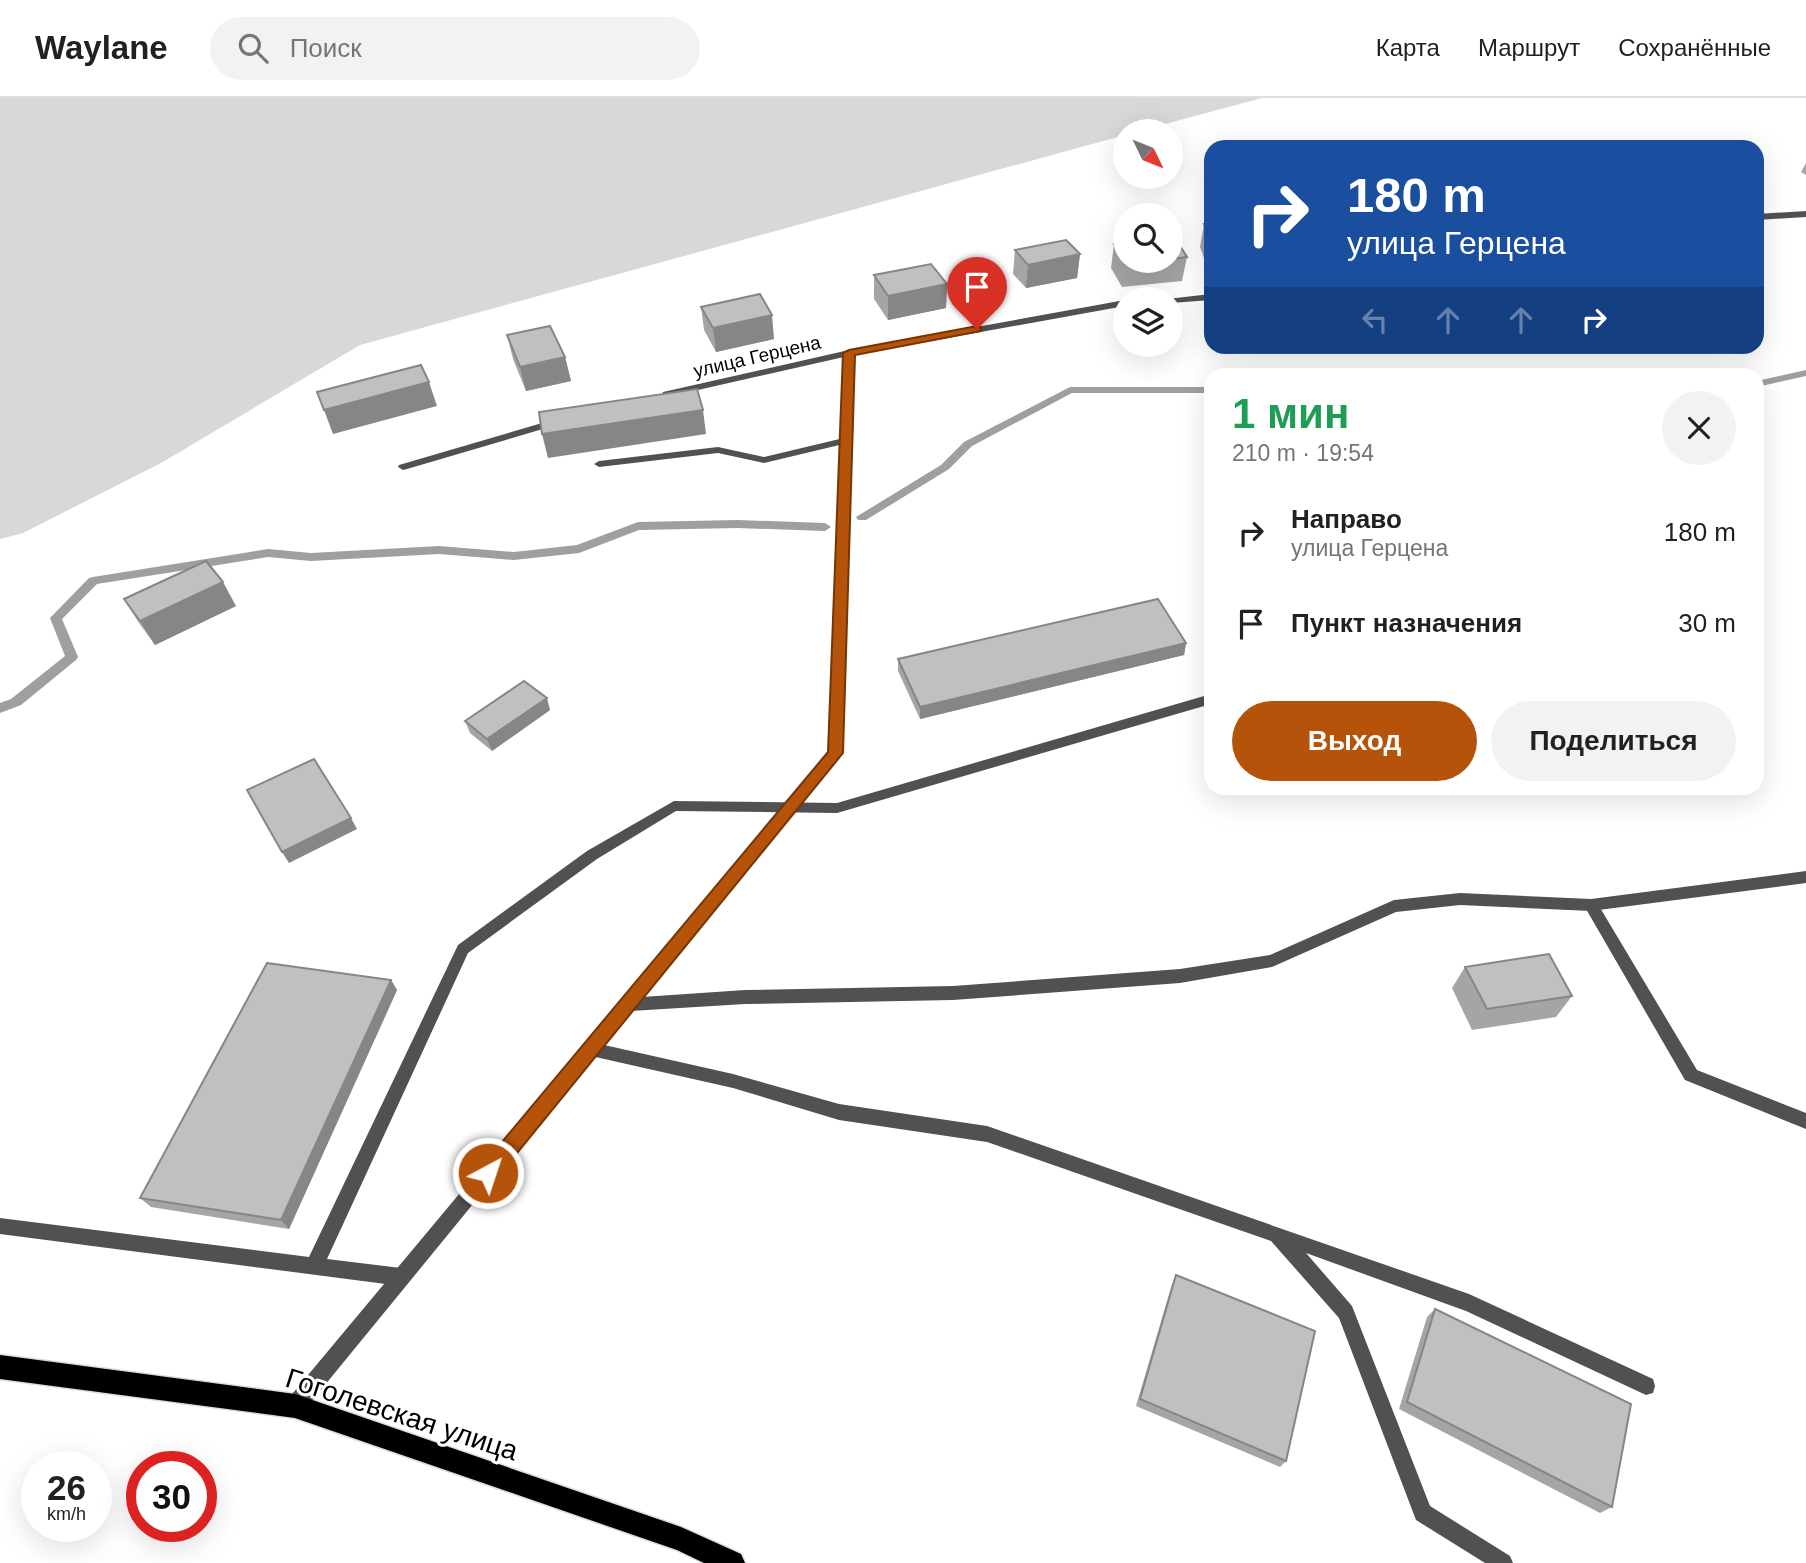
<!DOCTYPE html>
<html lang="ru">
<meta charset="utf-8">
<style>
:root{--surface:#fff;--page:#f2f2f2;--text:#202124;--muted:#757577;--line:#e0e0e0;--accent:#b45309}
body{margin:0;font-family:Helvetica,sans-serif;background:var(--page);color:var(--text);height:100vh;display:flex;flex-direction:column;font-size:26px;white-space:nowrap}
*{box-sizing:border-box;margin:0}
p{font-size:23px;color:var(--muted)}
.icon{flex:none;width:38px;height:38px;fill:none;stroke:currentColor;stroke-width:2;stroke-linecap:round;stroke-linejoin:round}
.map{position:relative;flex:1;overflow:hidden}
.drawer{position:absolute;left:1204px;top:270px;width:560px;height:427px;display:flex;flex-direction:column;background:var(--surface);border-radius:21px;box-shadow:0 7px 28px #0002}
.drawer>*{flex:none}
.banner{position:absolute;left:1204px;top:42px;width:560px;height:214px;border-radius:21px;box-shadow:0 7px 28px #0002;background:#1a4fa0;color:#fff;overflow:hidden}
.needle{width:46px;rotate:133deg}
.controls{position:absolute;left:1113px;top:21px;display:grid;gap:14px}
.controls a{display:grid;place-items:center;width:70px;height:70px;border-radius:50%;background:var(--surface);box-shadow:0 7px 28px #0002;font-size:35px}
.speed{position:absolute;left:21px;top:1353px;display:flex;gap:14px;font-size:35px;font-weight:700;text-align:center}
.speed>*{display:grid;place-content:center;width:91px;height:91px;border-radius:50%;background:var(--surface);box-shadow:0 7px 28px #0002;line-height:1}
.speed small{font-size:18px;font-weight:400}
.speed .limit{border:10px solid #d22;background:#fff;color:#111}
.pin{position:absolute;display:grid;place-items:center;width:60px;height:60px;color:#fff;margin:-72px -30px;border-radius:50% 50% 50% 0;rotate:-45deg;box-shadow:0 0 7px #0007}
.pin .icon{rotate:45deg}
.me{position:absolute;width:77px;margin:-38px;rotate:40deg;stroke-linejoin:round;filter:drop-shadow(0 0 5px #0008)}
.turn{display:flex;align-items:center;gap:24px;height:147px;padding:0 28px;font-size:32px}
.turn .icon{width:91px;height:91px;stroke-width:2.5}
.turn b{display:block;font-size:49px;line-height:60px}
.lanes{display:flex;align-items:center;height:66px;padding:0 28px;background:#0003;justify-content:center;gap:35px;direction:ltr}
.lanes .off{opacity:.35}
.round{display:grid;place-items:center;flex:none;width:74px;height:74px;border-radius:37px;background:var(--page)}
.summary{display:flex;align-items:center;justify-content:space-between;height:119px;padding:0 28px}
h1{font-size:42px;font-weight:600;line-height:52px;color:#1e9e55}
.cta{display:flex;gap:14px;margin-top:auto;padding:14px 28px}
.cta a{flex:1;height:80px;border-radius:42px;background:var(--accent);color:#fff;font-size:28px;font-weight:600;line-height:80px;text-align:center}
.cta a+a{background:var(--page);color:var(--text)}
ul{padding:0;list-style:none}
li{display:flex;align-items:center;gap:21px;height:91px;padding:0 28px}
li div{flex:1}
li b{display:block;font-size:26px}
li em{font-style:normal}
header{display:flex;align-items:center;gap:42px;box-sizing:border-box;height:98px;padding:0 35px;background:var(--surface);border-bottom:2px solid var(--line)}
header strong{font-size:33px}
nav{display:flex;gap:38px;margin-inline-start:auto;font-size:24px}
.search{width:490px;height:63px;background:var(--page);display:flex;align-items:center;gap:18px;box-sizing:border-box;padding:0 24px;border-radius:38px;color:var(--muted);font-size:26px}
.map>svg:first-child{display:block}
.green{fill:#d8d8d8}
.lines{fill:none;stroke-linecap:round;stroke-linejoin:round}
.stream{fill:#9f9f9f;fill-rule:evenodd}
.primary-casing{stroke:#dbdbdb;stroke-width:3}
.lane{fill:#515151;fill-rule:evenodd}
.street{fill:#515151;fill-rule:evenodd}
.primary{fill:#000;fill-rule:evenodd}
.wall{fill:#a5a5a5}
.shaded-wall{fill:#868686}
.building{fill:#c0c0c0;stroke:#868686;stroke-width:2}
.route{fill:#b45309;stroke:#753606;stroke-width:2}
.labels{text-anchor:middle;stroke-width:6;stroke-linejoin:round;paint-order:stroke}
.far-street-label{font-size:19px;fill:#000;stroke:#fff}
.near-street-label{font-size:28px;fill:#000;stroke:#fff}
</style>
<header>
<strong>Waylane</strong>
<div class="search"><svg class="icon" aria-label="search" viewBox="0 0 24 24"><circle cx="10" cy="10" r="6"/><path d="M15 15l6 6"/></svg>Поиск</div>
<nav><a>Карта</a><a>Маршрут</a><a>Сохранённые</a></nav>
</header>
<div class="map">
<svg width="1806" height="1465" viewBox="0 0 1806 1465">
<rect width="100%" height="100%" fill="#fff"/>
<path class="green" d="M0,0H1262L1139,33H1125V37L360,247L161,365L23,435L0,441Z"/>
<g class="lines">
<path class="stream" d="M1806,272V278L1757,289V283Z
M1070,289H1211V295H1072L972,348L949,371L866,422H858L856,419L941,367L964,344Z
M738,422L825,425L831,429L825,433L738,430L639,432L579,455L514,462L439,456L311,463L268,459L97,486L62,521L78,559L76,562L21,607L0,615V605L11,601L65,558L50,520L89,480L93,479L268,451L311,455L439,448L514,454L577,447L638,424Z"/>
<defs>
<path id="primary" d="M0,1257L295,1296L681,1429L741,1456L745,1465H704L677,1452L295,1320L0,1281Z"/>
</defs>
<use href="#primary" class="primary-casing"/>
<path class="lane" d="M848,339L853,342L852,344L764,365L718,355L599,369L594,366L599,363L718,349L764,359Z
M1211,596V606L837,715L676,713L597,761L468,855L327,1161L401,1170L407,1173L410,1179L407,1185L401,1188L0,1136V1120L309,1159L458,847L587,753L674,703L837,705Z
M1591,801L1596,803L1697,972L1806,1015V1031L1685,982L1586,811L1584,807L1586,803Z
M591,944L733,976L839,1006L987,1028L1469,1196L1653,1281L1655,1288L1653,1295L1646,1297L1466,1213L1306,1155L1352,1208L1430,1408L1510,1458L1513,1465H1485L1416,1422L1339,1220L1271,1143L987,1044L839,1022L733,990L591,958L585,956L583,951L585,946Z"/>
<path class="street" d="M1806,113V119L1757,122V116Z
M1211,196V202L1171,205V201H1167Z
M1125,202V208L854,257L842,655L642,899L745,892L953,888L1180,871L1270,857L1394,802L1460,795L1591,801L1806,773V785L1591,813L1460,807L1396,814L1272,869L1180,885L953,902L745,906L631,913L302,1315L295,1317L288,1315L286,1308L288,1301L828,654L844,259L667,299L662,296L663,294L849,252Z
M559,320L564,323L563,325L407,371L403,372L398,369L399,367Z"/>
<use href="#primary" class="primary"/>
</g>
<path class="wall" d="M1806,65V77L1801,74Z
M1204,126H1211V166H1206L1200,149Z
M1171,141L1187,159L1182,183L1122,189L1111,170L1114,146L1125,163H1171Z
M1015,152L1080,156L1077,180L1026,190L1013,176Z
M874,177L947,186L946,210L888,222L874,201Z
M701,209L774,241L716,254L704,232Z
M507,237L565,259L571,283L526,293L513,261Z
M124,501L236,508L155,547L139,525Z
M1186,545L1184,557L920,621L898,573V561Z
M550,612L492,653L470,635L465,623Z
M1465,869L1572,898L1556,919L1472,932L1452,890Z
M391,882L397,892L289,1131L151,1109L140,1100Z
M1176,1177L1286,1363L1280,1369L1136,1308L1172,1186Z
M1435,1211L1612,1409L1600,1415L1399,1311L1427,1219Z"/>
<path class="shaded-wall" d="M1080,156L1077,180L1026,190L1028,167Z
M947,186L946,210L888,222V198Z
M772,217L774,241L716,254L713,230Z
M565,259L571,283L526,293L520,269Z
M429,284L437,308L333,336L324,312Z
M703,312L706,336L548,360L542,336Z
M223,484L236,508L155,547L140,523Z
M1186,545L1184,557L920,621V609Z
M547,600L550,612L492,653L487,641Z
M351,720L357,731L289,765L282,754Z
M391,882L397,892L289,1131L281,1122Z"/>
<path class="building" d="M1204,126H1211V143H1210Z
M1175,140L1187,159L1171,161V141Z
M1066,142L1080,156L1028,167L1015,152Z
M1125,145V163H1153L1125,166L1114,146Z
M931,166L947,186L888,198L874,177Z
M760,196L772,217L713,230L701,209Z
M550,228L565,259L520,269L507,237Z
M421,267L429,284L324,312L317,294Z
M697,291L703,312L542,336L539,314Z
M206,463L223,484L140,523L124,501Z
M1158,501L1186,545L920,609L898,561Z
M524,583L547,600L487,641L465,623Z
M314,661L351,720L282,754L247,692Z
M1549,856L1572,898L1487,911L1465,869Z
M267,865L391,882L281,1122L140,1100Z
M1176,1177L1315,1233L1286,1363L1140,1301Z
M1435,1211L1631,1306L1612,1409L1407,1304Z"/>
<path class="route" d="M977,228L981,229V233L855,257L843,655L495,1082L488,1085L481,1082L478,1075L481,1069L828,654L843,255L849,252Z"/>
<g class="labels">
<g class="far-street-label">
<text transform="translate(757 258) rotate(-13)" y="7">улица Герцена</text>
</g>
<g class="near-street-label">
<text transform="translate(402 1316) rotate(18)" y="10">Гоголевская улица</text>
</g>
</g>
</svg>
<div class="controls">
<a><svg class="needle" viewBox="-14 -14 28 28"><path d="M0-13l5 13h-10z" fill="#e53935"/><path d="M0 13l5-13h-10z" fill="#757577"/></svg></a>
<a><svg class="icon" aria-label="search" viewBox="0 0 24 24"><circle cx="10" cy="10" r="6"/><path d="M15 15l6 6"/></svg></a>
<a><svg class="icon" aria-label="layers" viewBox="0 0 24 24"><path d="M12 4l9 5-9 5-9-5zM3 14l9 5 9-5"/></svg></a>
</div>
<div class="speed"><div>26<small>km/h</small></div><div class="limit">30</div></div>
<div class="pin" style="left:977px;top:231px;background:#d93025"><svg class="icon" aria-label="arrive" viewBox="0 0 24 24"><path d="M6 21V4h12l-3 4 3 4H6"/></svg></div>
<svg class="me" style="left:488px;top:1075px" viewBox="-20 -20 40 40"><circle r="17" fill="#b45309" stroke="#fff" stroke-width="3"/><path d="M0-11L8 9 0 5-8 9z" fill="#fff"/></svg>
<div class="banner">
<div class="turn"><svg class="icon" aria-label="right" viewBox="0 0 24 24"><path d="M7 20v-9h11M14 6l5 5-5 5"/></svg><div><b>180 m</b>улица Герцена</div></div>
<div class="lanes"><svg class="icon off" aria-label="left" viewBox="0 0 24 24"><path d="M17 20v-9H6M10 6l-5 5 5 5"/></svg><svg class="icon off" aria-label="ahead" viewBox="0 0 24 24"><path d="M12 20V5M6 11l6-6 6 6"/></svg><svg class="icon off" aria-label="ahead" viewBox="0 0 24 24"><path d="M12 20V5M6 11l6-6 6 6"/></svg><svg class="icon" aria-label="right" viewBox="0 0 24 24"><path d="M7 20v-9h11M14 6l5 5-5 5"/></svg></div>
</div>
<section class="drawer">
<div class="summary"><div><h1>1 мин</h1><p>210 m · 19:54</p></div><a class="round"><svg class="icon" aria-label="close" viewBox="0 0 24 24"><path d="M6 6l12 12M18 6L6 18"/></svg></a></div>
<ul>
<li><svg class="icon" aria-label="right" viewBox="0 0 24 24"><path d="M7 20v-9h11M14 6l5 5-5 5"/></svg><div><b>Направо</b><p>улица Герцена</p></div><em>180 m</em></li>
<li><svg class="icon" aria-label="arrive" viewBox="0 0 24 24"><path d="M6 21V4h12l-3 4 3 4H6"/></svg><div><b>Пункт назначения</b></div><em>30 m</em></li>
</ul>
<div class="cta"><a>Выход</a><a>Поделиться</a></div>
</section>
</div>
